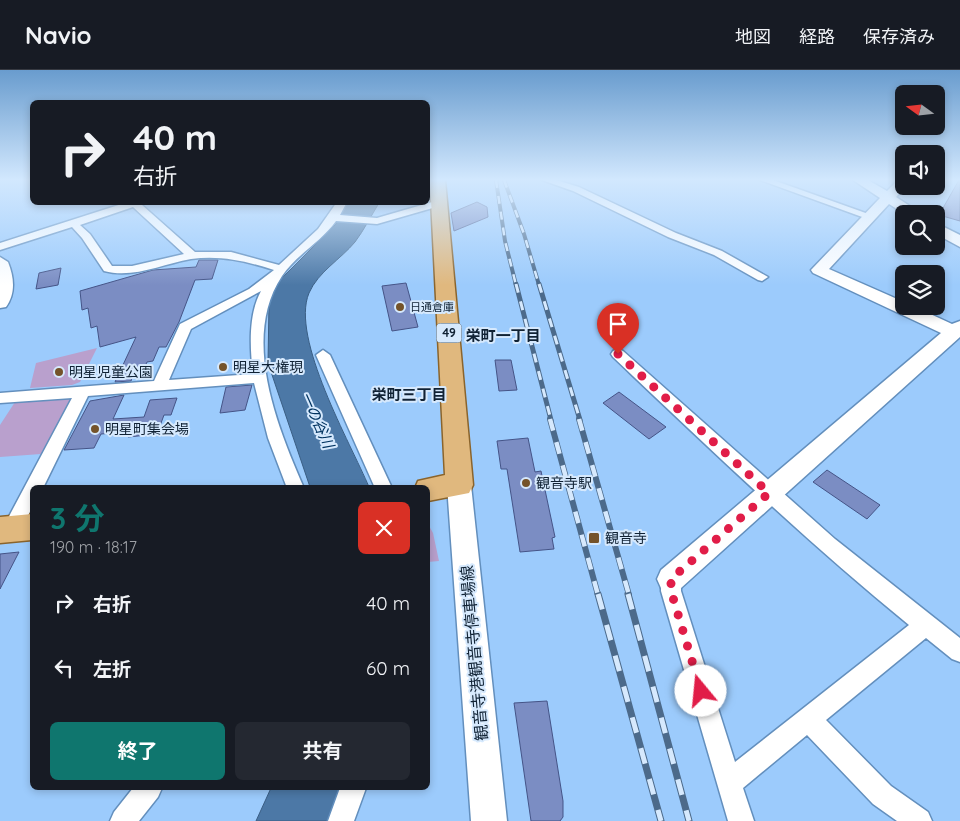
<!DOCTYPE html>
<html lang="ja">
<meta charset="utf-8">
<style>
:root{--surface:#171b24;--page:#242831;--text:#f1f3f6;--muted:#9ea1a6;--line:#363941;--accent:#0f766e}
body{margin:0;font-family:Quicksand,"Noto Sans JP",sans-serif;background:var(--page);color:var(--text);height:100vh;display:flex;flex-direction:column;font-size:19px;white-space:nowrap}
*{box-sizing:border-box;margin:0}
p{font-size:16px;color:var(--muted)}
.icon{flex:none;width:28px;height:28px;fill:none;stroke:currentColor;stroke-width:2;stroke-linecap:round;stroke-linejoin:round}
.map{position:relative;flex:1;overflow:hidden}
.side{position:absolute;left:30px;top:415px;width:400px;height:305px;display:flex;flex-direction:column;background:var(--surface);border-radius:8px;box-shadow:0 2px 8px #0003}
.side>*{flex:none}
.banner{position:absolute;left:30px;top:30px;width:400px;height:105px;border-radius:8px;box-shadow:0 2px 8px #0003;background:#171b24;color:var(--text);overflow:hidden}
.needle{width:32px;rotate:285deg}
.controls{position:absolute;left:895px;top:15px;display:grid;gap:10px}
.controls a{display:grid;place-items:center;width:50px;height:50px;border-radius:8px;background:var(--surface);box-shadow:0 2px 8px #0003;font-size:25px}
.pin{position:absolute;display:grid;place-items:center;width:42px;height:42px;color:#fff;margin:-51px -21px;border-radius:50% 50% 50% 0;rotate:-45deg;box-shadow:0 0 5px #0007}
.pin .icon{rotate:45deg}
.me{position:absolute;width:55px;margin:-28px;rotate:343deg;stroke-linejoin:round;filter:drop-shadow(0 0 4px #0008)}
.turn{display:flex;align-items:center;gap:18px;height:105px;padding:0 20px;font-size:22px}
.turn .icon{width:65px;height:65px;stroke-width:2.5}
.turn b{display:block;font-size:35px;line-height:42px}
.round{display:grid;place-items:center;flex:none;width:52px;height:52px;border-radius:8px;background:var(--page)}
.head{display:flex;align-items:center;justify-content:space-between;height:85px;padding:0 20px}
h1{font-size:30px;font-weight:700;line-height:38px;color:var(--accent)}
.button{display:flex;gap:10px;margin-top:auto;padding:10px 20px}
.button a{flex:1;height:58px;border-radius:8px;background:var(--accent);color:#fff;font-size:20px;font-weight:700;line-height:58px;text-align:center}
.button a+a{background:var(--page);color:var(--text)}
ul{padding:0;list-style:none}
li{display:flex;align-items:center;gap:15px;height:65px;padding:0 20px}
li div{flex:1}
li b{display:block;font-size:19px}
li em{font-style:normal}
header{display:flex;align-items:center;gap:30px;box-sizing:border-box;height:70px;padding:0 25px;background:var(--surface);border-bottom:1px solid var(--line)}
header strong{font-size:24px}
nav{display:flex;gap:28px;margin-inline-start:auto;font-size:18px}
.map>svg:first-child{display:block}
.green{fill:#b9a0cd}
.water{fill:#4c78a6;stroke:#3a5e84}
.building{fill:#7b8dc3;stroke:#455487}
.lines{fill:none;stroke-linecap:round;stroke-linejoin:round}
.street-casing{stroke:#638fbd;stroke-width:3}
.secondary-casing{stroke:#638fbd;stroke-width:3}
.primary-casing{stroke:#8a642c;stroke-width:3}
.street{fill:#fff;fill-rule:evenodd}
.secondary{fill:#fff;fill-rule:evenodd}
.primary{fill:#e0b87e;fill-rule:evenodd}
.rail-far3-casing{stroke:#4c6a8a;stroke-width:4}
.rail-far2-casing{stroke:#4c6a8a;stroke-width:5}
.rail-far1-casing{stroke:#4c6a8a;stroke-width:6}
.rail-casing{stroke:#4c6a8a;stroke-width:7}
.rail-far3{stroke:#d6e9fd;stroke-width:2.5;stroke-dasharray:8;stroke-linecap:butt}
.rail-far2{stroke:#d6e9fd;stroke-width:3;stroke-dasharray:9;stroke-linecap:butt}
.rail-far1{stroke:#d6e9fd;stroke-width:4.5;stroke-dasharray:12;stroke-linecap:butt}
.rail{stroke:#d6e9fd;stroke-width:5;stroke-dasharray:16;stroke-linecap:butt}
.route{stroke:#e11d48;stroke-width:9;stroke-dasharray:0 16.2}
.poi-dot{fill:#74532a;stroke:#d6e9fd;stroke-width:2}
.labels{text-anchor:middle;stroke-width:4;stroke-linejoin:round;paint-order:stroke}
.far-poi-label{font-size:11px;fill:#102234;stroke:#d6e9fd;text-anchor:start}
.shield{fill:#d6e9fd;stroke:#4b5e70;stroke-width:1}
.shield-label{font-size:12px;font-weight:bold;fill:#102234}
.poi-label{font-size:14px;fill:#102234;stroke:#d6e9fd;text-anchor:start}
.neighbourhood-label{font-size:15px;font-weight:bold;fill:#102234;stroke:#d6e9fd}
.water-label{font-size:15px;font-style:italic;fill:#003360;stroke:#d6e9fd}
.near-street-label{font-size:16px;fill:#102234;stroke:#d6e9fd}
</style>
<header>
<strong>Navio</strong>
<nav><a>地図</a><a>経路</a><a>保存済み</a></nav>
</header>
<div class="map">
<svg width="960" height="751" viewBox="0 0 960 751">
<rect width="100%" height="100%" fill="#9ccbfc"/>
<path class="green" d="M97,278L80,312L72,315L30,318L36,293Z
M69,328L70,331L41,384L0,387V355L15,332Z
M428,454L433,463L439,491L428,492Z"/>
<path class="water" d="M348,133H379C371,146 364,160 355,172C341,189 318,202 309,223C290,268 351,374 369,417H310L268,293L269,234L279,211L335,155Z
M271,718H340L329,751H256Z"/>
<path class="building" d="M959,110H960V151L939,145Z
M477,132L487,137L488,147L454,161L451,143Z
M199,190H218L212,209L195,210L179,252L166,277H159L153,291L147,292L140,307L132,308L131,311L115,312L136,267L100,277L97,256L91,258L88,238L82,240L80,221L153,200L196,197Z
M61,198L58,215L36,219L39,203Z
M406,213L418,257L392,261L382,216Z
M495,290H511L517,320L499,321Z
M252,315L245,340L220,343L226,317Z
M619,322L666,357L649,369L603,333Z
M124,325L113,349L144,347L150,330L177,328L171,345H164L157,364L128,367L130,362L101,364L94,378L64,380L90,331Z
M528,368L535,402L541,401L555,467L552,468L554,479L520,482L507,399H501L497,371Z
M827,400L880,435L867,449L813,412Z
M19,482L0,519V484Z
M547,631L563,731V747L560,751H531L514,633Z"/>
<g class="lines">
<defs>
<path id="street" d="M542,110H556L579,117L676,163L722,181L768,207L762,211L758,210L714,185L668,167L573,121Z
M760,110H773L874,146L865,148Z
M439,130L444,133L443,135L377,154L336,151C321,172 296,185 282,206C241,268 277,356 304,418H287L268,368L254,313L88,326L43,418H32V437L20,464L13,466L6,464L4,458L6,452L72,328L0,333V323L154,311L180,254L249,219L274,200C246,191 220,185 191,189C162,194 133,209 104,201L82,168L72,157L0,180V173L128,132H145L142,135L195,182H231L279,195L318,159L337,132H347L340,145L377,148ZM133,137L184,184L132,196H112L90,164L80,155ZM261,221C248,245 250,278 253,304L169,310L191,259Z
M618,279L623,281L835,469L960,568V592L952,589L926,568L826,650L891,716L928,742L932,751H897L873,734L807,665L743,718L754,751H728L661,521V509L664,503L671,500L678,503L681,509V521L735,692L909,555C806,471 710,379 613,287L611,284L613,281Z
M323,280L330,285L392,418H375L316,285Z
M133,718H162L158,727L139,751H110L114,742Z
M340,718H366L354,751H328Z"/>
<path id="secondary" d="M853,110H868L887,121L898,110H904V116H906L896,127L922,144H905L889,134L829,199L904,232V236H913L952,254L960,251V267L681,518L671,522L661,518L657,509L661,500L941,263L813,203L811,200L880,128Z
M936,153L960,165V177L936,164Z
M0,187L8,192C14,207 16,223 6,237L0,238Z
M459,405L467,408L471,415L507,751H471L447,415L451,408Z"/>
<path id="primary" d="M430,110H445L473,415L469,423L428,431V418H415L418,411L445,405Z
M32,444V470L0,473V447Z"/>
</defs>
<use href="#street" class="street-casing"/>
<use href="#secondary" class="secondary-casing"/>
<use href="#primary" class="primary-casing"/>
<use href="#street" class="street"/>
<use href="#secondary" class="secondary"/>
<use href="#primary" class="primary"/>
<defs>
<path id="rail-far3" d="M496,110L505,171L516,215
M504,110L524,164L539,215"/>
<path id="rail-far2" d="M516,214L551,350
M539,214L580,350"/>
<path id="rail-far1" d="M550,349L598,525
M579,349L629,525"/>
<path id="rail" d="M598,524L661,751
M628,524L689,751"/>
</defs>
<use href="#rail-far3" class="rail-far3-casing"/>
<use href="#rail-far2" class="rail-far2-casing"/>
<use href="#rail-far1" class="rail-far1-casing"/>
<use href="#rail" class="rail-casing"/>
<use href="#rail-far3" class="rail-far3"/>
<use href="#rail-far2" class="rail-far2"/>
<use href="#rail-far1" class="rail-far1"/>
<use href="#rail" class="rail"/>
</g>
<linearGradient id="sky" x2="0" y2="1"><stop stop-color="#699cce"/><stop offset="0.51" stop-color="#d2e8fe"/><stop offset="1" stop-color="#d2e8fe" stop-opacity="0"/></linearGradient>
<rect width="960" height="215" fill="url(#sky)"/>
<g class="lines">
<path class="route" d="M618,284L769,423L671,509V521L701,621"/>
</g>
<g class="poi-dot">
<circle cx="400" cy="237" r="5"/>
<circle cx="223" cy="297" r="5"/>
<circle cx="59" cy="302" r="5"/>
<circle cx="95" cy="359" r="5"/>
<circle cx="526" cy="413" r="5"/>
<rect x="588" y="462" width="12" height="12" rx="2.5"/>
</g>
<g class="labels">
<g class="far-poi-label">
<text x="410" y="241">日通倉庫</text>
</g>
<rect class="shield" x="436.5" y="253.5" width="25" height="19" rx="4"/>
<g class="shield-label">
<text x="449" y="267">49</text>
</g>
<g class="poi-label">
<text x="233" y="302">明星大権現</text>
<text x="69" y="307">明星児童公園</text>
<text x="105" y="364">明星町集会場</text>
<text x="536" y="418">観音寺駅</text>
<text x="605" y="473">観音寺</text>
</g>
<g class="neighbourhood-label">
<text x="503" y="271">栄町一丁目</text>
<text x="409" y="330">栄町三丁目</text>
</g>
<g class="water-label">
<text transform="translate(317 350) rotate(66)" y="5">一の谷川</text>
</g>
<g class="near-street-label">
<text transform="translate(474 583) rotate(-95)" y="6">観音寺港観音寺停車場線</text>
</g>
</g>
</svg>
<div class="controls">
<a><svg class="needle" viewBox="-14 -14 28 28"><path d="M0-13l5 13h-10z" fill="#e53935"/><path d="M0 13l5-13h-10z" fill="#9ea1a6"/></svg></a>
<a><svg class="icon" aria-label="sound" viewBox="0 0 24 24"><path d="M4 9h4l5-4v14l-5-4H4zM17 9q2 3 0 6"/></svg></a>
<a><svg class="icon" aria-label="search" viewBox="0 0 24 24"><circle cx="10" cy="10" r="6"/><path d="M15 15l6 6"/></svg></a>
<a><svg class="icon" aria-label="layers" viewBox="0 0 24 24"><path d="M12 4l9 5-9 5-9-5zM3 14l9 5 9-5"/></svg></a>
</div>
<div class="pin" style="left:618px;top:284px;background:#d93025"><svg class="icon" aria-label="arrive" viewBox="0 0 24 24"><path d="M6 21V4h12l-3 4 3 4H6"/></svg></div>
<svg class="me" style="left:701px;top:621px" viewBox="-20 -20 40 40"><circle r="19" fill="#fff"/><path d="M0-13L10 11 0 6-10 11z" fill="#e11d48"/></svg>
<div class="banner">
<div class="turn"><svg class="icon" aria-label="right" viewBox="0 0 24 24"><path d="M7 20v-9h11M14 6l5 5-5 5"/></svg><div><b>40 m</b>右折</div></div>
</div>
<section class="side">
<div class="head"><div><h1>3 分</h1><p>190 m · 18:17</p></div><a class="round" style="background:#d93025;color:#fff"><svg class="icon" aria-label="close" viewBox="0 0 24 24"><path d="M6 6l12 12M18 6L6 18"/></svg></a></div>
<ul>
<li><svg class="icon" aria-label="right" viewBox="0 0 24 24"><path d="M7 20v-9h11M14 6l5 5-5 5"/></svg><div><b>右折</b></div><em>40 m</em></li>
<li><svg class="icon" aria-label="left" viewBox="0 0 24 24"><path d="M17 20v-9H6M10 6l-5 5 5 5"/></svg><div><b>左折</b></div><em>60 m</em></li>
</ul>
<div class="button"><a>終了</a><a>共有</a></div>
</section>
</div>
